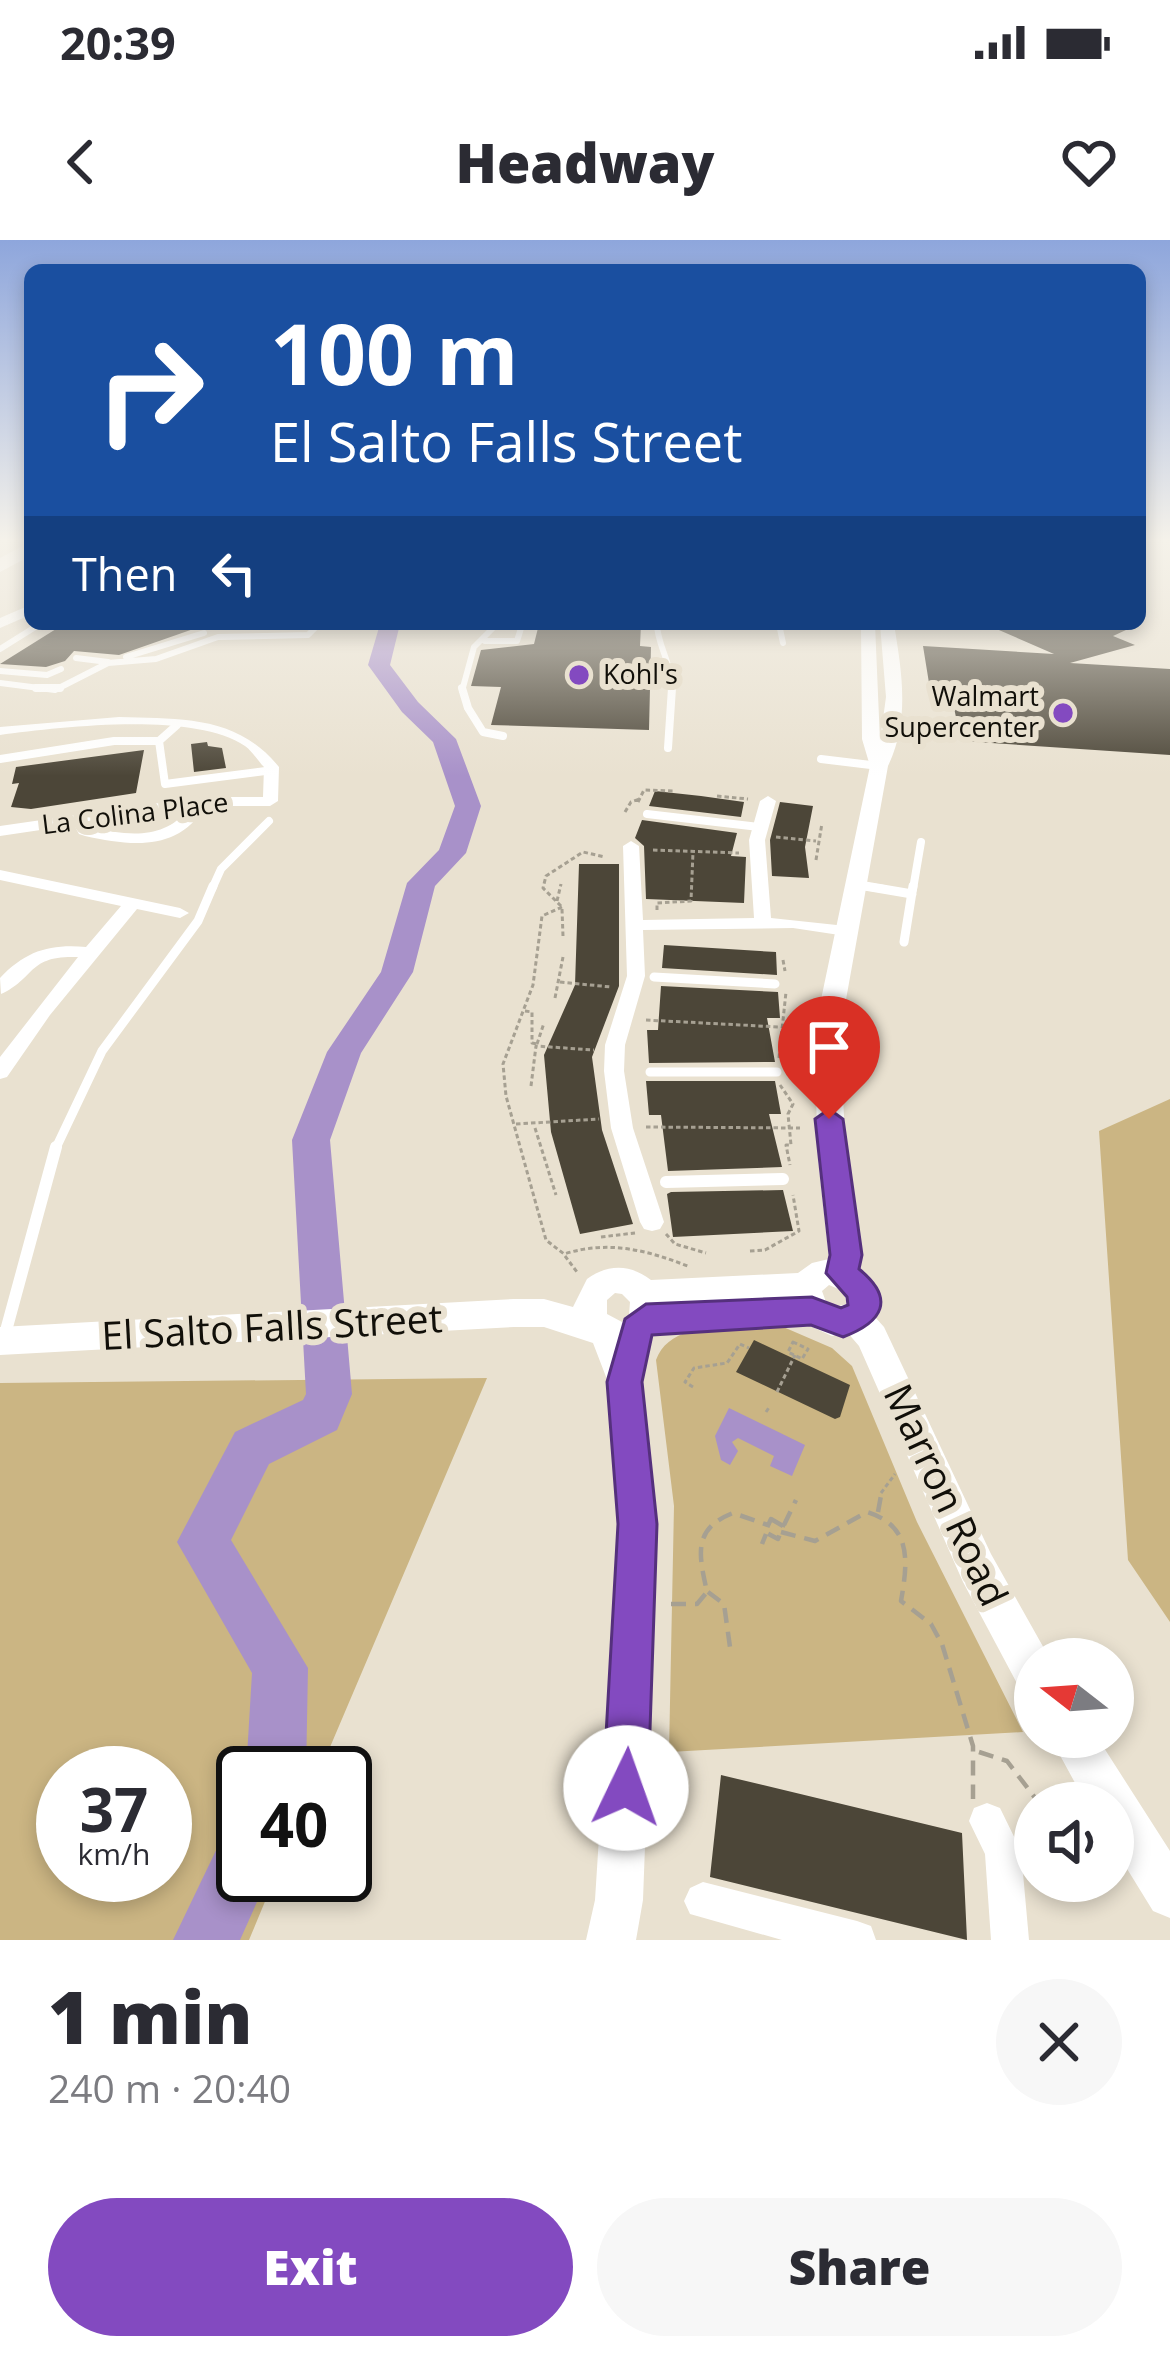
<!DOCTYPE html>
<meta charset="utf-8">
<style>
:root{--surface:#fff;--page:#f7f7f7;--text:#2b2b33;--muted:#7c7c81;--accent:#834ac0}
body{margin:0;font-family:"Open Sans",sans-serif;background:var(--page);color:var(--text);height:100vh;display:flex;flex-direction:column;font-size:45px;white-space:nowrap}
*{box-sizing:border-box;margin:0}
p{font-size:39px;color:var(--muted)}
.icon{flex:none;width:66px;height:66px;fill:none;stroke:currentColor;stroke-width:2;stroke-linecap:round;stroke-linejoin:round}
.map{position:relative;height:1700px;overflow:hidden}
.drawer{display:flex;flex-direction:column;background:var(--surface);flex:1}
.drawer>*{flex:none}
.hud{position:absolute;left:24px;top:24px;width:1122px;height:366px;border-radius:18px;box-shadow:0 6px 18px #0003;background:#1a4fa0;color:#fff;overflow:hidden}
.needle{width:78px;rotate:287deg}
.controls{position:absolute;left:1014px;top:1398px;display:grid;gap:24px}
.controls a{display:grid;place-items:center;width:120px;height:120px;border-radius:50%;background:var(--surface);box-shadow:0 6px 18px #0003;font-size:60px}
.speed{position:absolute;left:36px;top:1506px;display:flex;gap:24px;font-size:60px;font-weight:700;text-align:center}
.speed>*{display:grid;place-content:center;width:156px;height:156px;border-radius:50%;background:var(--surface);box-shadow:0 6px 18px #0003;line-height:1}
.speed small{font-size:30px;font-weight:400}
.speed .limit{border:6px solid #111;border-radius:18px;background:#fff;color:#111}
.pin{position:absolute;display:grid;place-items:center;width:102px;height:102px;color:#fff;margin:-123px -51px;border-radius:50% 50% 50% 0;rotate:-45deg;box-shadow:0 0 12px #0007}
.pin .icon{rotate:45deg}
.me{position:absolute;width:132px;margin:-66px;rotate:3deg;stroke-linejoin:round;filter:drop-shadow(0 0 9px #0008)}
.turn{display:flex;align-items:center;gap:42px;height:252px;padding:0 48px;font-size:54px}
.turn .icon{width:156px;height:156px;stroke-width:2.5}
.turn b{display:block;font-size:84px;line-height:102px}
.then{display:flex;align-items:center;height:114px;padding:0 48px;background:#0003;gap:24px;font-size:45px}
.round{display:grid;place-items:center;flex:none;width:126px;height:126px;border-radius:63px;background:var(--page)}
.overview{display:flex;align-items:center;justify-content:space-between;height:204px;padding:0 48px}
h1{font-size:72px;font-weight:800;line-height:90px}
.action{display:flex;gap:24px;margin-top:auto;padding:24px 48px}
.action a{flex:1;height:138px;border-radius:72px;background:var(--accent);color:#fff;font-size:48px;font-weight:800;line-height:138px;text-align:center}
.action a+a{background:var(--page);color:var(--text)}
.status{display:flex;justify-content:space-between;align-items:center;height:84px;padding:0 60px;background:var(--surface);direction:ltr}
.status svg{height:33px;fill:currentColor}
header{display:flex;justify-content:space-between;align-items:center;height:156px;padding:0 48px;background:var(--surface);font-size:54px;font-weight:800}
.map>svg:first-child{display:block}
.green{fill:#cbb583;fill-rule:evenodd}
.water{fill:#a891c9}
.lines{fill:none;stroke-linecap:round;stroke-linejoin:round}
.river{fill:#a891c9;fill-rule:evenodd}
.building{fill:#4c4638}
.path-far1{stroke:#a6a092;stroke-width:3;stroke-dasharray:4.5 3;stroke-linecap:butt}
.path{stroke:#a6a092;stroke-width:4.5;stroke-dasharray:15 9;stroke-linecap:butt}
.service-far3{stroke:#fff;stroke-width:6}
.service-far2{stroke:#fff;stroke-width:8}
.service-far1{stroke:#fff;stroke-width:9}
.service{stroke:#fff;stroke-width:12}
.minor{fill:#fff;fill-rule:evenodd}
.tertiary{fill:#fff;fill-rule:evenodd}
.motorway{fill:#fff;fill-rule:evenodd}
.route{fill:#834ac0;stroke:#55307d;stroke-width:3}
.poi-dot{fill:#834ac0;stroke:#e9e1d0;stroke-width:4.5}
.labels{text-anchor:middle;stroke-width:12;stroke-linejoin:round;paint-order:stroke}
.far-poi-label{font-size:27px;fill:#110f09;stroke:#e9e1d0;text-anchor:start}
.far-street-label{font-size:27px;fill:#110f09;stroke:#e9e1d0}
.near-street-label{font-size:39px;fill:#110f09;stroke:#e9e1d0}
</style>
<div class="status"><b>20:39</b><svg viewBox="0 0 49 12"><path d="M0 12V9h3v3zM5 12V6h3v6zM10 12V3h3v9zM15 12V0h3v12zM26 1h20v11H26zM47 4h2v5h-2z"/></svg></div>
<header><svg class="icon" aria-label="back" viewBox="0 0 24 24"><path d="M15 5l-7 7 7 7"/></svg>Headway<svg class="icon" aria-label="heart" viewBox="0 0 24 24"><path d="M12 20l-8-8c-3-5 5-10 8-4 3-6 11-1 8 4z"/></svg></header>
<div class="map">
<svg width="1170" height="1700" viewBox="0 0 1170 1700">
<rect width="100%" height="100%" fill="#e9e1d0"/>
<path class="green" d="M1170,859V1382L1128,1320L1099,891Z
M781,1086L832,1108L852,1126L917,1282L1023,1492L669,1512L674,1266L656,1120C672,1076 743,1088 781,1086Z
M487,1138L319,1533H243V1635H276L249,1700H0V1143ZM63,1533H165V1635H63Z"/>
<path class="water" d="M729,1168L805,1205L792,1236L770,1226L774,1216L738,1198L732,1202L738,1211L730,1225L721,1220L715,1196Z"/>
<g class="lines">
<path class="river" d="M380,384H400L390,425L418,462L456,499L481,566L466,613L435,646L413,732L361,813L330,900L352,1154L337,1190L269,1224L231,1300L308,1428L306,1533H246L252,1433L177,1302L235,1192L303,1160L306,1154L292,900L327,812L381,732L407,643L439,610L455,566L433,502L402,472L368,425Z
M243,1591V1635H269L240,1700H173L221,1600Z"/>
</g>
<path class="building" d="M64,384H212L213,388L202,386L119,415L74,411L65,421L46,427L0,424Z
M539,384H641L640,406L651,407L649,490L491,485L501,447L471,446L481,410L534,404Z
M985,384H1139L1113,396L1135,405L1070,423L1170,429V515L961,501L949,444L929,443L923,406L1054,414Z
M207,502L208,506L222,508L226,528L194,532L191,504Z
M144,510L136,553L31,569L11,567L19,543L12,544L16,527Z
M655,551L701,556L744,562L741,577L649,566Z
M780,562L813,566L805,607L809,638L772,636L770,600Z
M642,580L737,593L731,616L746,617L744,663L646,659L644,606L635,598Z
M579,624H619V746L592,817L602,890L633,984L580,994L551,892L544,815L575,745Z
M664,705L776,712L777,735L662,728Z
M661,746L778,752L780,778H767L775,822L649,823L647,790H658Z
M646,841H775L781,874H769L782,927L668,931L661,875H649Z
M783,950L793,991L673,997L667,954L671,952Z
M754,1100L850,1145L840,1177L835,1179L736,1132Z
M721,1535L962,1593L967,1700L710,1637Z"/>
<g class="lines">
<path class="path-far1" d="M717,556L748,559
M638,562L644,550L675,551
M625,572L631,562L640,559
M776,597L816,601
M653,610L739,613
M816,620L822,583
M557,661L561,644
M561,666L543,648L546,636L583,612L605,617
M562,667L542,676L533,745L503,824L506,856L546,1000L564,1014C609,1000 647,1010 690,1027
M562,669L563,696
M657,670V663L691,661L693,612
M783,720L785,731
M560,742L611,747
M555,758L563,717
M525,771L532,772V803L537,804
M646,780L779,787
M537,804L544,783
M779,818L786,752
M780,845L793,864L788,874L791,905H786L790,925
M531,846L536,806L594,810
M516,884L599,879
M646,887L800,888
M535,888L556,955
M666,994L675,1004L706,1013
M601,997L635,993
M750,1011L765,1010L799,991L793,955
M565,1016L577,1032
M793,1102L808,1109L802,1119L788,1112Z
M693,1147L685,1142L694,1128L727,1123L740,1104L749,1108
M777,1152L795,1115
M766,1172L770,1166
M881,1253L895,1234"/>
<path class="path" d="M878,1272L882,1250
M771,1279L783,1286L778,1299L765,1292Z
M784,1285L796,1260
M781,1292L815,1301L867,1272C912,1286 908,1321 901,1361L931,1384L942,1404L973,1506V1559
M762,1304L766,1294
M708,1352L724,1364L730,1407
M671,1364H697L707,1352C699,1315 692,1289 733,1273L768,1285
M979,1512L1007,1521L1039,1563
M1103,1641L1106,1645L1112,1641"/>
<path class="service-far3" d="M657,384C657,405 672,422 672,451
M779,384L783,403
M485,401H517L522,385L503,384
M0,409L40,384
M126,417L204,393
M76,418L108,422
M0,431L47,435L61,429
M0,443L55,450L108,423L156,419L218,397L308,395L319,384
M462,451L474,407L497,384"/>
<path class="service-far2" d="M36,448H60
M462,448L468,468L483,492L503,496
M159,501L165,544L273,530
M668,508L672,448
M0,519L114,501H159L177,485
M821,519L879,526
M647,574L759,587
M856,645L884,649
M212,649L221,629L269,581
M913,649L921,602"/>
<path class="service-far1" d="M865,646L912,654
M904,702L913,646
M654,737L775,744
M650,832H777
M55,910L102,811L198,681L213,646"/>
<path class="service" d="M666,942L783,939
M4,1098L56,907"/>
<path class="minor" d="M119,477C181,479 237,475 279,527L278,561L270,566H206C177,612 132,606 85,596L79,594L74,585L0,596V586L201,557H263L264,527C258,521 252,511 245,506C193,471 61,487 0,495V487ZM189,568C164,601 128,595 91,588L89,583Z
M768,556L776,561L765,600L771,678L846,686L855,691L846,696L793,688L643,690L645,736L625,805L624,831L633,888L664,982L660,989L652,991L644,989L640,982L611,888L604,831L605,805L627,736L623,606L631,601L639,606L643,680L754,678L749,600L760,561Z
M0,630L180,668L189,673L180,678L137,669L50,775L7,837L0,839V817L78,717C27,715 36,738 1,754L0,738C26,711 49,704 86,707L121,666L0,640Z
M987,1563L1000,1568L1021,1611L1029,1700H991L985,1614L969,1581L974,1568Z
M703,1642L857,1681L871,1686L876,1700H782L690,1674L684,1661L690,1648Z"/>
<path class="tertiary" d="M30,365V375L0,388V378Z
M861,384H875L880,501L886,457L880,384H894C902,433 910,480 888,526L840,793L846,919L862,1015L859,1028L870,1037L881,1059L875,1077L884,1087L991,1314L1050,1419H1035V1455L1020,1449L963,1342L859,1106L847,1092L832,1096L808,1085L654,1092L646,1102L629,1109L642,1142L657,1284L643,1660L636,1700H586L595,1660L619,1284L608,1142L593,1103L544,1087H514L0,1115V1087L514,1059H544L573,1067L587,1039C608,1024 630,1024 651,1040L798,1033L812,1023L829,1019L818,919L814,793L870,526L862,499ZM829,1045L843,1051L847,1064L835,1067L826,1062L822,1051ZM615,1053L622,1054L630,1062L629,1075L622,1082L607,1074V1060Z
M1050,1497H1097L1170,1611V1678L1153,1671L1113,1606V1563H1086Z"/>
<path class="motorway" d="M30,302V316L0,332V318Z"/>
</g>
<linearGradient id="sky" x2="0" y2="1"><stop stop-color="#8ea6dc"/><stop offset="0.56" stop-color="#f5f2ea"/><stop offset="1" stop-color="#f5f2ea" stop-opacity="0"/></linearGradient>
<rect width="1170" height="536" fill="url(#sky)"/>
<path class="route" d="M829,869L843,879L862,1015L859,1029C896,1059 883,1082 843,1097L811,1085L652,1095L642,1142L657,1284L648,1548L642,1564L626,1571L609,1564L603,1548L618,1284L607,1142L625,1079L646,1064L812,1057L841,1068L848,1065L847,1057L826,1033L830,1015L815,879Z"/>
<g class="poi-dot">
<circle cx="579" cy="435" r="12"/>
<circle cx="1063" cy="473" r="12"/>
</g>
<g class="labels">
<g class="far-poi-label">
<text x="603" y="444">Kohl's</text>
<text x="1039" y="466" text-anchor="end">Walmart<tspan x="1039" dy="31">Supercenter</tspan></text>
</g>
<g class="far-street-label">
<text transform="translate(135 574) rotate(-7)" y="9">La Colina Place</text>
</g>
<g class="near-street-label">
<text transform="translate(272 1087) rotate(-3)" y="14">El Salto Falls Street</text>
<text transform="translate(946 1255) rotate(65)" y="14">Marron Road</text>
</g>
</g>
</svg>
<div class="controls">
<a><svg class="needle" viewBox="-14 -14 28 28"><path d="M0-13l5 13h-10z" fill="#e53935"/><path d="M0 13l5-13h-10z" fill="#7c7c81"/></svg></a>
<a><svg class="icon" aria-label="sound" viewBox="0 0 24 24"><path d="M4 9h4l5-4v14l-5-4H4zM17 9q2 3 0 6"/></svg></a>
</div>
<div class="speed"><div>37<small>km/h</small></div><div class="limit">40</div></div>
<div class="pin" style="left:829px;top:879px;background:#d93025"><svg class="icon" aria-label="arrive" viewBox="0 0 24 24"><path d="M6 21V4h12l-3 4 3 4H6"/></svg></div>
<svg class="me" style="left:626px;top:1548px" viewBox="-20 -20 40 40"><circle r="19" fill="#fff"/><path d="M0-13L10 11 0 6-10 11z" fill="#834ac0"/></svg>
<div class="hud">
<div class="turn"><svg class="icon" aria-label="right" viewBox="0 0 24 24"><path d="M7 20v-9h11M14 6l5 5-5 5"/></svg><div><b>100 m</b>El Salto Falls Street</div></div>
<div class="then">Then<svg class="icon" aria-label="left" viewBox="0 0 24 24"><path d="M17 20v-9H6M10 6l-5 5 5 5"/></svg></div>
</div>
</div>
<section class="drawer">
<div class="overview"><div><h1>1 min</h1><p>240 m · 20:40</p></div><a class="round"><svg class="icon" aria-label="close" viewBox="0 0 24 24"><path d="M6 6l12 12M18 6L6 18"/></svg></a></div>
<div class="action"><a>Exit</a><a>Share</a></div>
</section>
